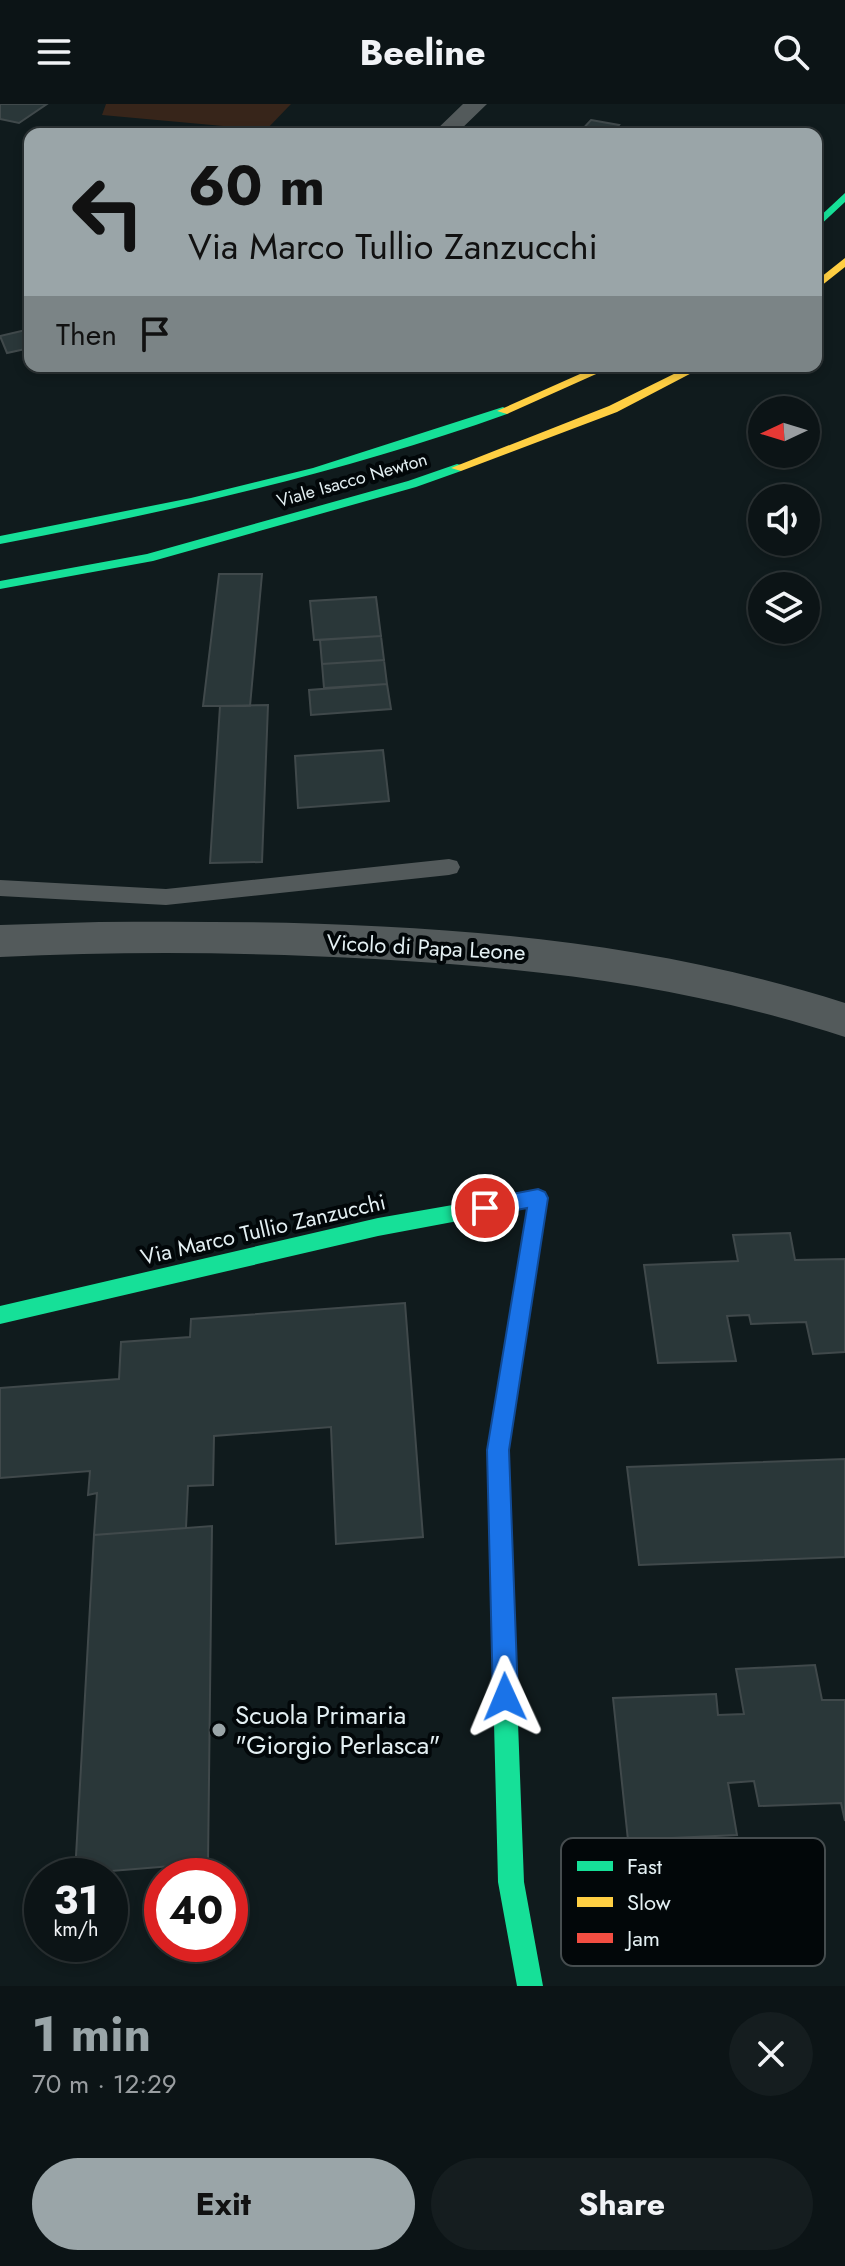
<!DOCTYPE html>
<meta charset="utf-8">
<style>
:root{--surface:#0c1416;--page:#151d1f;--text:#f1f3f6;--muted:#9a9ea1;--line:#2c3335;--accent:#9aa5a8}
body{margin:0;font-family:Jost,sans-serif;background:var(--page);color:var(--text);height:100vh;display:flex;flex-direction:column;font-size:30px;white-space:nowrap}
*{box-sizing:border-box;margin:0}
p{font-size:26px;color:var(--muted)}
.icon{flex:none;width:44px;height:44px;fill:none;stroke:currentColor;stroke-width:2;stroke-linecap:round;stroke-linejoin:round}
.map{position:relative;height:1882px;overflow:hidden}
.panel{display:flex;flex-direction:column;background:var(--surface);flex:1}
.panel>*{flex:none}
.top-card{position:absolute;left:24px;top:24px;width:798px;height:244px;border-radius:16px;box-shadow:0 4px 12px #0003,0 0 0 2px var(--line);background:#9aa5a8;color:#111;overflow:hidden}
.needle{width:52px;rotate:266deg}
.controls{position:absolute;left:748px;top:292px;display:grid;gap:16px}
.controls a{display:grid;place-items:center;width:72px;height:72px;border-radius:50%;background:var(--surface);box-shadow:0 4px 12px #0003,0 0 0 2px var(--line);font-size:40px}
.speed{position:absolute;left:24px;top:1754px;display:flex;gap:16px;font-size:40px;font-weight:700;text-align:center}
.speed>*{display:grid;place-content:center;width:104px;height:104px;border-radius:50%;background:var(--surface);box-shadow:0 4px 12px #0003,0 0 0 2px var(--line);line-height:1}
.speed small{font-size:20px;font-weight:400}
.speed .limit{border:12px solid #d22;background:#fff;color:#111}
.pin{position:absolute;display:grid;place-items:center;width:68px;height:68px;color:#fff;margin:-34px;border:4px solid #fff;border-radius:50%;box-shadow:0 2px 8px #0007}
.me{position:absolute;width:88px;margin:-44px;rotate:359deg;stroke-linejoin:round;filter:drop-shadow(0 0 6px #0008)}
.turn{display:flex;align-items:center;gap:28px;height:168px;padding:0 32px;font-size:36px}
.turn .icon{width:104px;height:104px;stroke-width:2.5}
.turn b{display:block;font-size:56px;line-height:68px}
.then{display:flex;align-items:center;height:76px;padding:0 32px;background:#0003;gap:16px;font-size:30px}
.round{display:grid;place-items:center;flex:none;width:84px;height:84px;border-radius:42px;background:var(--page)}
.headline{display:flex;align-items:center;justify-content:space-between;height:136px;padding:0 32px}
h1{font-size:48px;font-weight:700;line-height:60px;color:var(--accent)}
.cta{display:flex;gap:16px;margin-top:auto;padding:16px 32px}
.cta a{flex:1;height:92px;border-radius:48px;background:var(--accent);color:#111;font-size:32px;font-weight:700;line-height:92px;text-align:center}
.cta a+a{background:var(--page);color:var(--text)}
header{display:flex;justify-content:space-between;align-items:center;height:104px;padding:0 32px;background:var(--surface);font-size:36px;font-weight:700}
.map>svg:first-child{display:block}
.green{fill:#37251a}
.building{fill:#2a3739;stroke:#40494b;stroke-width:2}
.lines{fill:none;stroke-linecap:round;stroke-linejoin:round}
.lane{fill:#535a5b;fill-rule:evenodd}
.street{fill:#535a5b;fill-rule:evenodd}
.fast{fill:#16e098;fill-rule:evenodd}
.slow{fill:#ffcf43;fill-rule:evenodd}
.jam{fill:#f24e42;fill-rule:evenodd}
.route{fill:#1a73e8;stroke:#114b97;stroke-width:2}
.poi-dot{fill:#9aa5a8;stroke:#020709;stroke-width:3}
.labels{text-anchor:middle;stroke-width:8;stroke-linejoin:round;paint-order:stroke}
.far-street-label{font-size:18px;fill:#e4f0f3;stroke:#020709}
.street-label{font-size:22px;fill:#e4f0f3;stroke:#020709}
.near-poi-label{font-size:26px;fill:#e4f0f3;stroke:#020709;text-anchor:start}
.key{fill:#020709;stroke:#464d4f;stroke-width:2}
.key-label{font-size:22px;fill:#e4f0f3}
</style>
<header><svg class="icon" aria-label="menu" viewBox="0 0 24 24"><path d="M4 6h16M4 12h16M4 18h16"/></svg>Beeline<svg class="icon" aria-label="search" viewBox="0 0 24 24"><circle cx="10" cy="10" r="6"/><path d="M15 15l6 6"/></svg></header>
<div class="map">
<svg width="845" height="1882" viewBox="0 0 845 1882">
<rect width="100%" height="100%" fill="#101b1d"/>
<path class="green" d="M106,0H291L266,26L102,11Z"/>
<path class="building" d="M0,0H47L19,19L0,15Z
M591,16L619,21L611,30H578Z
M30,225V244L7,249L0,232Z
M219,470H262L250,602H203Z
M376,493L381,532L314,536L310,497Z
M381,532L384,556L322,560L320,536Z
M384,556L387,580L324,584L322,560Z
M387,580L391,605L311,611L309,586Z
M268,601L262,758L210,759L220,602Z
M383,646L389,697L298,704L295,652Z
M790,1129L795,1156L845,1155V1248L813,1250L806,1218L751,1220L749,1211L727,1212L736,1257L658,1259L644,1161L738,1157L733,1131Z
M405,1199L423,1433L336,1440L331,1323L214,1332L213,1381L188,1382L186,1424L94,1431L97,1389L88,1391L90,1367L0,1374V1284L119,1275L121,1238L190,1233L191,1215Z
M845,1355V1453L639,1461L627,1363Z
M212,1422L208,1759L75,1770L94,1431Z
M815,1561L822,1596H845V1717L841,1699L759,1702L754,1677L728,1679L737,1731L628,1736L613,1594L716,1590L718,1611L744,1610L736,1565Z"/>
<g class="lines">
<path class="lane" d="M449,755L457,757L460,763L457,769L449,771L166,801L0,792V776L166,785Z"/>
<path class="street" d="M463,0H487L456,30H432Z
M99,818C349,816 606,822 845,899V933C685,881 542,865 375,855C250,848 125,847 0,853V821Z"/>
<path class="fast" d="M845,89V98L816,125V116Z
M503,303L509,307L507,310C342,369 172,407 0,440V432L191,394L313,364Z
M457,360L461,361V367L416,383L153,457L0,485V477L147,450L408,377Z
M538,1086L545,1088L548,1094L529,1215L526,1222L519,1224L512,1222L509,1215L527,1104L378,1132L0,1220V1202L378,1114Z
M501,1448L509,1451L512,1459L524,1778L543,1882H517L498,1778L490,1459L493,1451Z"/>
<path class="slow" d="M845,154V163L816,186V177Z
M598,262H614L507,310L497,307Z
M690,262H705L617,308L461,367L451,364L609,302Z"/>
<path class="jam" d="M519,1206L526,1208L529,1215L509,1346L512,1459L509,1467L501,1470L493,1467L490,1459L487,1346L509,1215L512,1208Z"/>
</g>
<path class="route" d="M538,1085L545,1088L548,1094L509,1346L518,1593L514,1601L505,1605L497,1601L493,1593L487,1346L527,1104L485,1112L478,1110L475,1104L478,1098L485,1095Z"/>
<circle class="poi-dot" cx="219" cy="1626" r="8"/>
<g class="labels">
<g class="far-street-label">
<text transform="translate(352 376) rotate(-16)" y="6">Viale Isacco Newton</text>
</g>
<g class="street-label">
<text transform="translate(426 843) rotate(3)" y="8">Vicolo di Papa Leone</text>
<text transform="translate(263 1125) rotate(-13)" y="8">Via Marco Tullio Zanzucchi</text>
</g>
<g class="near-poi-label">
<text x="235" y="1620">Scuola Primaria<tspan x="235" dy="30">"Giorgio Perlasca"</tspan></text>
</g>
</g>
<rect x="561" y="1734" width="264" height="128" rx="12" class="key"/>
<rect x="577" y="1757" width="36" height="10" fill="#16e098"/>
<rect x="577" y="1793" width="36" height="10" fill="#ffcf43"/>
<rect x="577" y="1829" width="36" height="10" fill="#f24e42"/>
<g class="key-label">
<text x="627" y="1770">Fast</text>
<text x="627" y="1806">Slow</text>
<text x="627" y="1842">Jam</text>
</g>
</svg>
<div class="controls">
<a><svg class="needle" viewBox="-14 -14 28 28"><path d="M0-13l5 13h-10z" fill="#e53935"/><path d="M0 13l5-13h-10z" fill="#9a9ea1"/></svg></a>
<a><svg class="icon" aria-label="sound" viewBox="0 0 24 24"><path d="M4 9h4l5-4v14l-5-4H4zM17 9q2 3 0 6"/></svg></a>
<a><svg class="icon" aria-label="layers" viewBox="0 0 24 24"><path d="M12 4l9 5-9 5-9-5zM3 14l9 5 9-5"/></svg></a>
</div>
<div class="speed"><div>31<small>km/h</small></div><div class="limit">40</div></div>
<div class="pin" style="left:485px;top:1104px;background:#d93025"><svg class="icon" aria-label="arrive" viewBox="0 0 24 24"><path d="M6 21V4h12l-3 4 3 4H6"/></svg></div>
<svg class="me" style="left:505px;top:1593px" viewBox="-20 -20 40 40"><path d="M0-17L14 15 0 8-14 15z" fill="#1a73e8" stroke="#fff" stroke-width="4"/></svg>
<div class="top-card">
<div class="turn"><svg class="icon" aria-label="left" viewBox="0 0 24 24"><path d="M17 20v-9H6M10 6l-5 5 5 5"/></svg><div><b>60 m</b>Via Marco Tullio Zanzucchi</div></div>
<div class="then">Then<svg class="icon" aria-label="arrive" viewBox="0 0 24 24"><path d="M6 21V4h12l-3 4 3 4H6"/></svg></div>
</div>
</div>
<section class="panel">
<div class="headline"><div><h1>1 min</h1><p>70 m · 12:29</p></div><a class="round"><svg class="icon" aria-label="close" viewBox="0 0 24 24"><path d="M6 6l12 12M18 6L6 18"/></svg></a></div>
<div class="cta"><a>Exit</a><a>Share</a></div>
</section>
